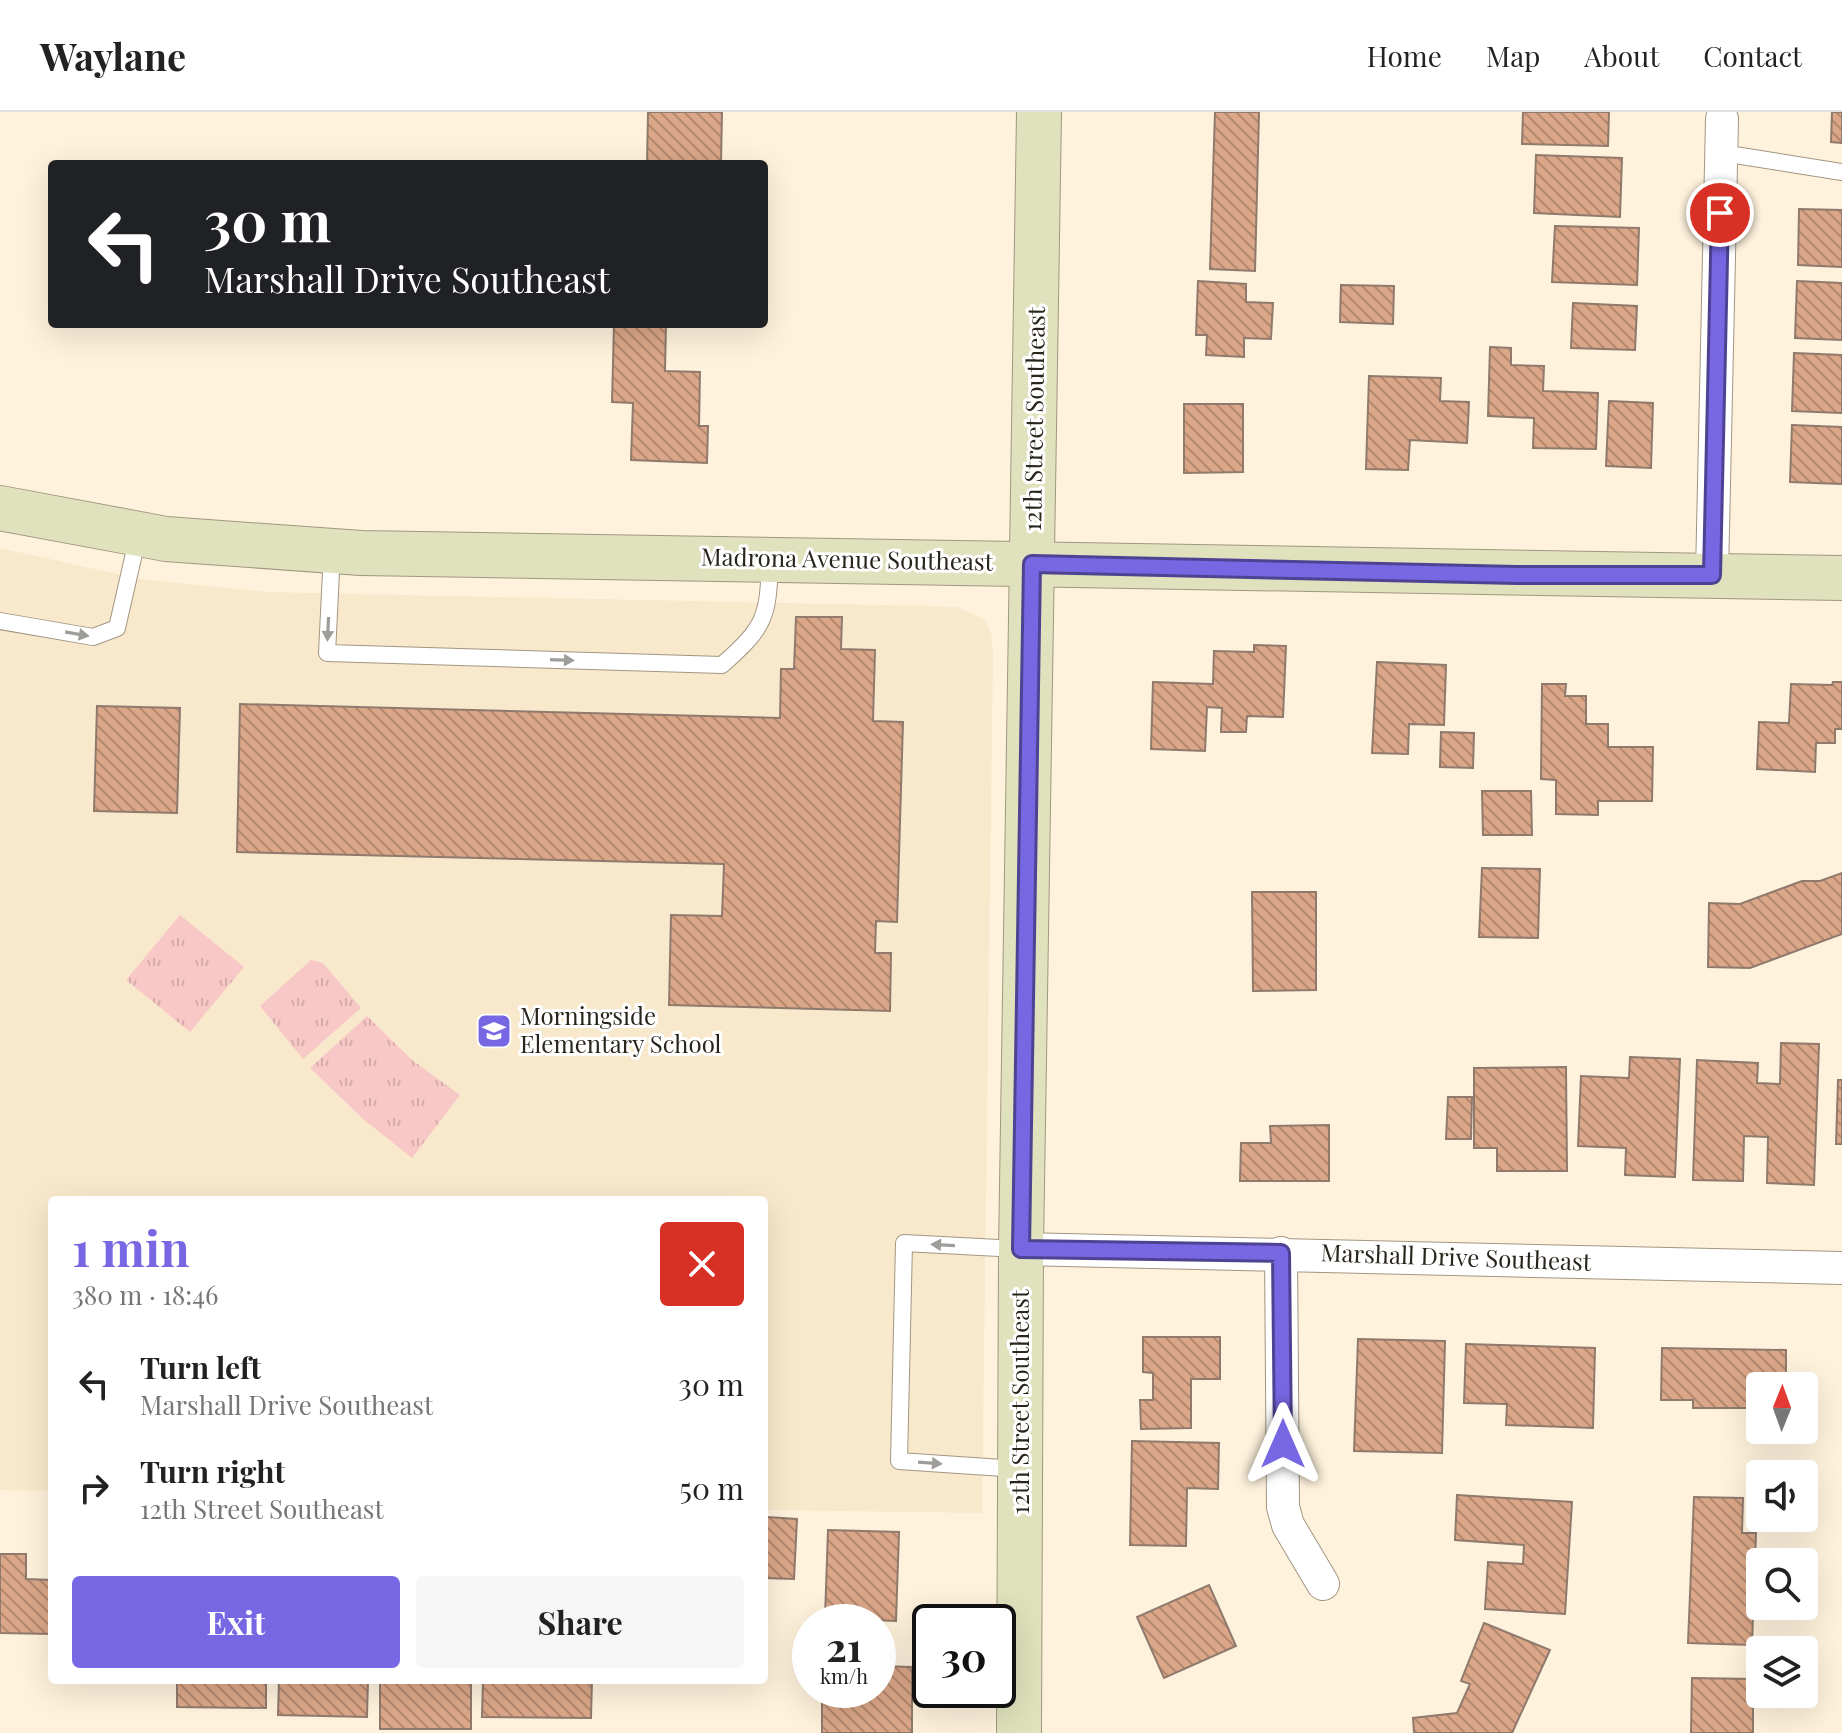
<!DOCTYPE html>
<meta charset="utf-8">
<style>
:root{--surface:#fff;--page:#f6f6f6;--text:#222;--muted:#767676;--line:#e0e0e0;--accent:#7867e2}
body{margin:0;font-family:"Playfair Display",serif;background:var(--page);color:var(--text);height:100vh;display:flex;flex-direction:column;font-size:30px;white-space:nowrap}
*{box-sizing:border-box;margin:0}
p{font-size:26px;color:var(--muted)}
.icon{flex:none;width:44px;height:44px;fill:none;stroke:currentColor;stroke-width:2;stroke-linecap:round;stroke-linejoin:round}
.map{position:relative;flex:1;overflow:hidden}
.details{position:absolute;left:48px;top:1084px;width:720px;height:488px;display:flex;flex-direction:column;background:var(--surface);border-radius:8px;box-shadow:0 8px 32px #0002}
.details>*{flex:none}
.hud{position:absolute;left:48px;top:48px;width:720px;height:168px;border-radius:8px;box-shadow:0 8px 32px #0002;background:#202124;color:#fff;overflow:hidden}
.needle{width:52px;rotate:1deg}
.controls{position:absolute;left:1746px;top:1260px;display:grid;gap:16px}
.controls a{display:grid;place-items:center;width:72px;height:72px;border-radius:8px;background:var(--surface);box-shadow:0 8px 32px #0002;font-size:40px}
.speed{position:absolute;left:792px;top:1492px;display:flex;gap:16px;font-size:40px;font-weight:700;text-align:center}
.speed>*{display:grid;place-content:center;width:104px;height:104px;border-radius:50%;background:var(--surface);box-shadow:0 8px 32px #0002;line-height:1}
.speed small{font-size:20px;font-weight:400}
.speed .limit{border:4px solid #111;border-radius:12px;background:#fff;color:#111}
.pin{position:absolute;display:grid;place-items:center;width:68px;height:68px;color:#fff;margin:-34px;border:4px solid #fff;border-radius:50%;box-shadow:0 2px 8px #0007}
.me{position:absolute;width:88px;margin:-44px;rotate:0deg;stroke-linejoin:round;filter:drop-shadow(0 0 6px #0008)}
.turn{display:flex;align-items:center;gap:28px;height:168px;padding:0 24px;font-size:36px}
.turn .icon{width:104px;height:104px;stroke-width:2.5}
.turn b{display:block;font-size:56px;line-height:68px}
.round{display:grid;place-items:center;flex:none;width:84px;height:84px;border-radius:8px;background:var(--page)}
.head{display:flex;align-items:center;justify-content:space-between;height:136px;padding:0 24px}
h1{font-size:48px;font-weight:700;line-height:60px;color:var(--accent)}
.primary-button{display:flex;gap:16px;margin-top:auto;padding:16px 24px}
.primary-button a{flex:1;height:92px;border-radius:8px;background:var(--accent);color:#fff;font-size:32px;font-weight:700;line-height:92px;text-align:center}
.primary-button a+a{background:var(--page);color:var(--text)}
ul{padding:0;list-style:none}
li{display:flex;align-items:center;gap:24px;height:104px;padding:0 24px}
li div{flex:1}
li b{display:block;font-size:30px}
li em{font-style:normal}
header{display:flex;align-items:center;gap:48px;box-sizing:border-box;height:112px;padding:0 40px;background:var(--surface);border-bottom:2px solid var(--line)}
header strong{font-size:38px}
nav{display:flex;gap:44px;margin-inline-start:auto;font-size:28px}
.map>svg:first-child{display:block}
.built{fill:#f9e9cc}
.park{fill:url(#park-tufts)}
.building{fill:url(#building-back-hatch);stroke:#8f7a6d;stroke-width:2}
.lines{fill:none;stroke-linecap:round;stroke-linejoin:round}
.lane-casing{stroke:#a29682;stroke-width:18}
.street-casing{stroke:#a29682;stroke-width:34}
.secondary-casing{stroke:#a29682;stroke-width:46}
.lane{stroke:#fff;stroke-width:16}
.street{stroke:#fff;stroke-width:32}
.secondary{stroke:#dfe2bc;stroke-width:44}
.oneway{fill:#9f9d99}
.route-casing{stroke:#4e4393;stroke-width:20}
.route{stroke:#7867e2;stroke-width:14}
.labels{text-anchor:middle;stroke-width:6;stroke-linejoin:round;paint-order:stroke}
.street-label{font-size:24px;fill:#29251c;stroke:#fff}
.poi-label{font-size:24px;fill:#29251c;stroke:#fff;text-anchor:start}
</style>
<header>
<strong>Waylane</strong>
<nav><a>Home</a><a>Map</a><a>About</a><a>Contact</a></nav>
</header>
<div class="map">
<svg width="1842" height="1621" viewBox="0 0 1842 1621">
<defs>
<pattern id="park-tufts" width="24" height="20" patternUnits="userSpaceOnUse" patternTransform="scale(2)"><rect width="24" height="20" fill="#f8c8c7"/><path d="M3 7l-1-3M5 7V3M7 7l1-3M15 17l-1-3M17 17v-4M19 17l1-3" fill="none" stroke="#d5acaa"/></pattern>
<pattern id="building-back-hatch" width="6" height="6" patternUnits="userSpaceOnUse" patternTransform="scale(2)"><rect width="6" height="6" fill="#dca788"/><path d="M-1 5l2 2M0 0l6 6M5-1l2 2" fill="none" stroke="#b2886e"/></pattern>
</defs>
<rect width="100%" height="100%" fill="#fef2dc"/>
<path class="built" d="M0,436L140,467L267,480L930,494L956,495L984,507L991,520L993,541L982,1401L764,1398V1088H52V1379L0,1378Z"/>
<path class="park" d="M180,803L244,855L190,920L126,868Z
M311,848L323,851L361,896L303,947L260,894Z
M367,904L412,948L460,983L412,1046L363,1007L310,956Z"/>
<path class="building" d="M648,0H722L721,52H647Z
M1215,0H1259L1255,159L1210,157Z
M1523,0H1609L1608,34L1522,32Z
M1832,0H1842V31L1831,30Z
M1536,43L1622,46L1620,105L1534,101Z
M1799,97L1842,98V155L1798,153Z
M1555,114L1639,116L1637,173L1552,170Z
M1198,169L1246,172V190L1273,191L1271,227L1244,226V245L1206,243L1207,223H1196Z
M1797,169L1842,171V228L1795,226Z
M1341,173L1394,174L1393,212L1340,210Z
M1573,191L1637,194L1635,238L1571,236Z
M614,212H666L665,259L700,260L699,314H708L707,351L631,348L633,291L612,290Z
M1490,235L1511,236V253L1544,254L1543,279L1598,281L1596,337L1533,336L1534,306L1488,304Z
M1794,241L1842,243V301L1792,299Z
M1369,264L1441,266L1440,289L1469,290L1467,331L1410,328L1408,358L1366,357Z
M1609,289L1653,291L1651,356L1606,354Z
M1184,292H1243V360L1184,361Z
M1792,313L1842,315V372L1790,370Z
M796,505H842L841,537L875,538L873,609L903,610L897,810L876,809L875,841H891L890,899L669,893L671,803L722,804L724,752L237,740L240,592L780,606L781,557H794Z
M1254,533L1286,534L1283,605L1247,604L1246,620H1221L1222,596L1207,595L1205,639L1151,637L1153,570L1213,572L1214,539L1254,540Z
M1377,550L1446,553L1444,613L1409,612L1408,642L1372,641Z
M1833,570H1842V617H1835V631H1816L1815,660L1757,657L1759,610L1789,611L1791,572L1832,573Z
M1542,572H1566L1565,584H1586V612H1608V635H1653L1652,689H1598V703L1556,702V668L1541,667Z
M97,594L180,596L177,701L94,699Z
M1441,620L1474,621L1473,656L1440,655Z
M1482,679H1531L1532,723H1483Z
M1482,756L1540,757L1538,826L1479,825Z
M1842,761V822L1750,856L1708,855L1709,791L1740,792L1802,769H1820Z
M1252,780H1316V878L1253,879Z
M1781,931L1819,932L1814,1073L1767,1071L1768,1025L1744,1024L1743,1069L1693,1068L1697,948L1758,951L1757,971L1780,972Z
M1630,945L1680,947L1675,1065L1625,1063L1626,1036L1578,1034L1581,964L1629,966Z
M1566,955L1567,1059H1497V1036H1474V956Z
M1838,968H1842V1032H1836Z
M1448,985H1472L1471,1027H1446Z
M1329,1013V1069H1240L1241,1031H1271L1270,1014Z
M1143,1225H1220V1267H1191V1316L1141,1317L1140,1288H1153V1261L1143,1260Z
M1358,1227L1445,1229L1442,1341L1354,1339Z
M1466,1232L1595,1236L1593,1316L1506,1313L1507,1292L1464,1291Z
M1662,1236L1786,1238V1274H1760V1296H1693V1288H1661Z
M1132,1329L1219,1331L1218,1377L1187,1376L1186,1434L1130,1433Z
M1457,1383L1572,1390L1565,1502L1485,1497L1488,1450L1523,1452L1524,1433L1455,1428Z
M1694,1385L1743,1386L1742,1421H1756L1752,1533L1688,1531Z
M767,1405L797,1407L794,1467L764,1466Z
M828,1418L899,1420L896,1509L825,1506Z
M0,1442H26V1467L52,1468V1522L0,1521Z
M1209,1473L1236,1534L1164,1566L1137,1505Z
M1484,1511L1550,1538L1512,1621H1414L1413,1606L1457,1601L1470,1572L1461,1569Z
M878,1554L912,1555V1621H822V1578H878Z
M1692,1566L1753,1567V1621H1691Z
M177,1568H266V1596L177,1595Z
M279,1568H368L367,1605L278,1603Z
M380,1568H471V1617H380Z
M483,1568H592L591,1606L482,1605Z
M603,1568H672L671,1571Z"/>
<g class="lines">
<defs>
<path id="lane" d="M1722,41L1842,60
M332,440L327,541L722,553C765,515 768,506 770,450
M0,509L93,525L117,516L138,424
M1018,1357L899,1349L904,1131L1020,1137"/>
<path id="street" d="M1712,463L1722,7
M1021,1137L1842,1156
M1281,1141L1283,1395L1288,1413L1323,1472"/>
<path id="secondary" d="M0,396L166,427L361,441L1842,466
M1019,1621L1021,1137L1039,0"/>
</defs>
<use href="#lane" class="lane-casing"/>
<use href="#street" class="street-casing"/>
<use href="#secondary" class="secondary-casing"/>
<use href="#lane" class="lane"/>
<use href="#street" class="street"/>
<use href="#secondary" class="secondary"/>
</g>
<defs><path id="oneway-solid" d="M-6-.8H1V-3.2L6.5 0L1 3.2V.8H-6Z" transform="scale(2)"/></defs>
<g class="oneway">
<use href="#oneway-solid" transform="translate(328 517) rotate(93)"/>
<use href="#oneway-solid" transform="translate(77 522) rotate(10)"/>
<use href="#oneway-solid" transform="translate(562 548) rotate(2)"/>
<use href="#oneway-solid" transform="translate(943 1133) rotate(-177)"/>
<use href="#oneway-solid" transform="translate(930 1351) rotate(4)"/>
</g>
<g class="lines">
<defs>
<path id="route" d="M1283,1332L1281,1141L1021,1137L1032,452L1517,463H1712L1720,101"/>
</defs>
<use href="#route" class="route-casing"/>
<use href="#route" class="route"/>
</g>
<defs>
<symbol id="school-square" viewBox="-11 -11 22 22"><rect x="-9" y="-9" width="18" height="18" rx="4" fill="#7867e2" stroke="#fff"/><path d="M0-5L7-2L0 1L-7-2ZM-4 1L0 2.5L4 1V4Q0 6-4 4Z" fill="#fff"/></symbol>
</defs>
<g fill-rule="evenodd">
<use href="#school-square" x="474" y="899" width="40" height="40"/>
</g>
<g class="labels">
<g class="street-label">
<text transform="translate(1035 307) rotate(-89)" y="8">12th Street Southeast</text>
<text transform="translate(847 448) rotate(1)" y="8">Madrona Avenue Southeast</text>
<text transform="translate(1456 1146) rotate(2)" y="8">Marshall Drive Southeast</text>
<text transform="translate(1021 1290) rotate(-90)" y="8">12th Street Southeast</text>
</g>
<g class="poi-label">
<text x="520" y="913">Morningside<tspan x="520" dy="28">Elementary School</tspan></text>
</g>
</g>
</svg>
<div class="controls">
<a><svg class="needle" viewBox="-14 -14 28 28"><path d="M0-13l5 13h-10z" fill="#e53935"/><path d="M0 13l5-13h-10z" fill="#767676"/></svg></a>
<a><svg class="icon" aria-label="sound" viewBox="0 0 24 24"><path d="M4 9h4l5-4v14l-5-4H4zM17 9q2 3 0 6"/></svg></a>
<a><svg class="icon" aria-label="search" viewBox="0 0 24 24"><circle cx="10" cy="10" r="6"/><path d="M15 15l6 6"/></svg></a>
<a><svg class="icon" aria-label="layers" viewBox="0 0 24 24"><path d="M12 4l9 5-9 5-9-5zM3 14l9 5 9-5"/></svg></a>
</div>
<div class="speed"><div>21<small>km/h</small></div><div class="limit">30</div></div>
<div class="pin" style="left:1720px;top:101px;background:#d93025"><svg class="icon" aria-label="arrive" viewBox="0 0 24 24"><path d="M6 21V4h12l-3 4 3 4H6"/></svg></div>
<svg class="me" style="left:1283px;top:1332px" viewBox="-20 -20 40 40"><path d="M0-17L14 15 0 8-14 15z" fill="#7867e2" stroke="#fff" stroke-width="4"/></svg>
<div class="hud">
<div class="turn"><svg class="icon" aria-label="left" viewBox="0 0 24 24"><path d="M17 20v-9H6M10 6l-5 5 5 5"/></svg><div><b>30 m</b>Marshall Drive Southeast</div></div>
</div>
<section class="details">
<div class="head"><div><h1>1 min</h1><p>380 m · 18:46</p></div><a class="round" style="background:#d93025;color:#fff"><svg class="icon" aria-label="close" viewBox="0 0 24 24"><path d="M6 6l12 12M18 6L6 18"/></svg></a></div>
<ul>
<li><svg class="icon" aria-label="left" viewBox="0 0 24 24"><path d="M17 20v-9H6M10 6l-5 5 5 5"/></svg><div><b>Turn left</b><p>Marshall Drive Southeast</p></div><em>30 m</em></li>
<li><svg class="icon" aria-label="right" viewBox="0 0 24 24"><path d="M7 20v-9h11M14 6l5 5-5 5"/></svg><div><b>Turn right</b><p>12th Street Southeast</p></div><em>50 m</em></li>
</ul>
<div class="primary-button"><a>Exit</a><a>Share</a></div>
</section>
</div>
